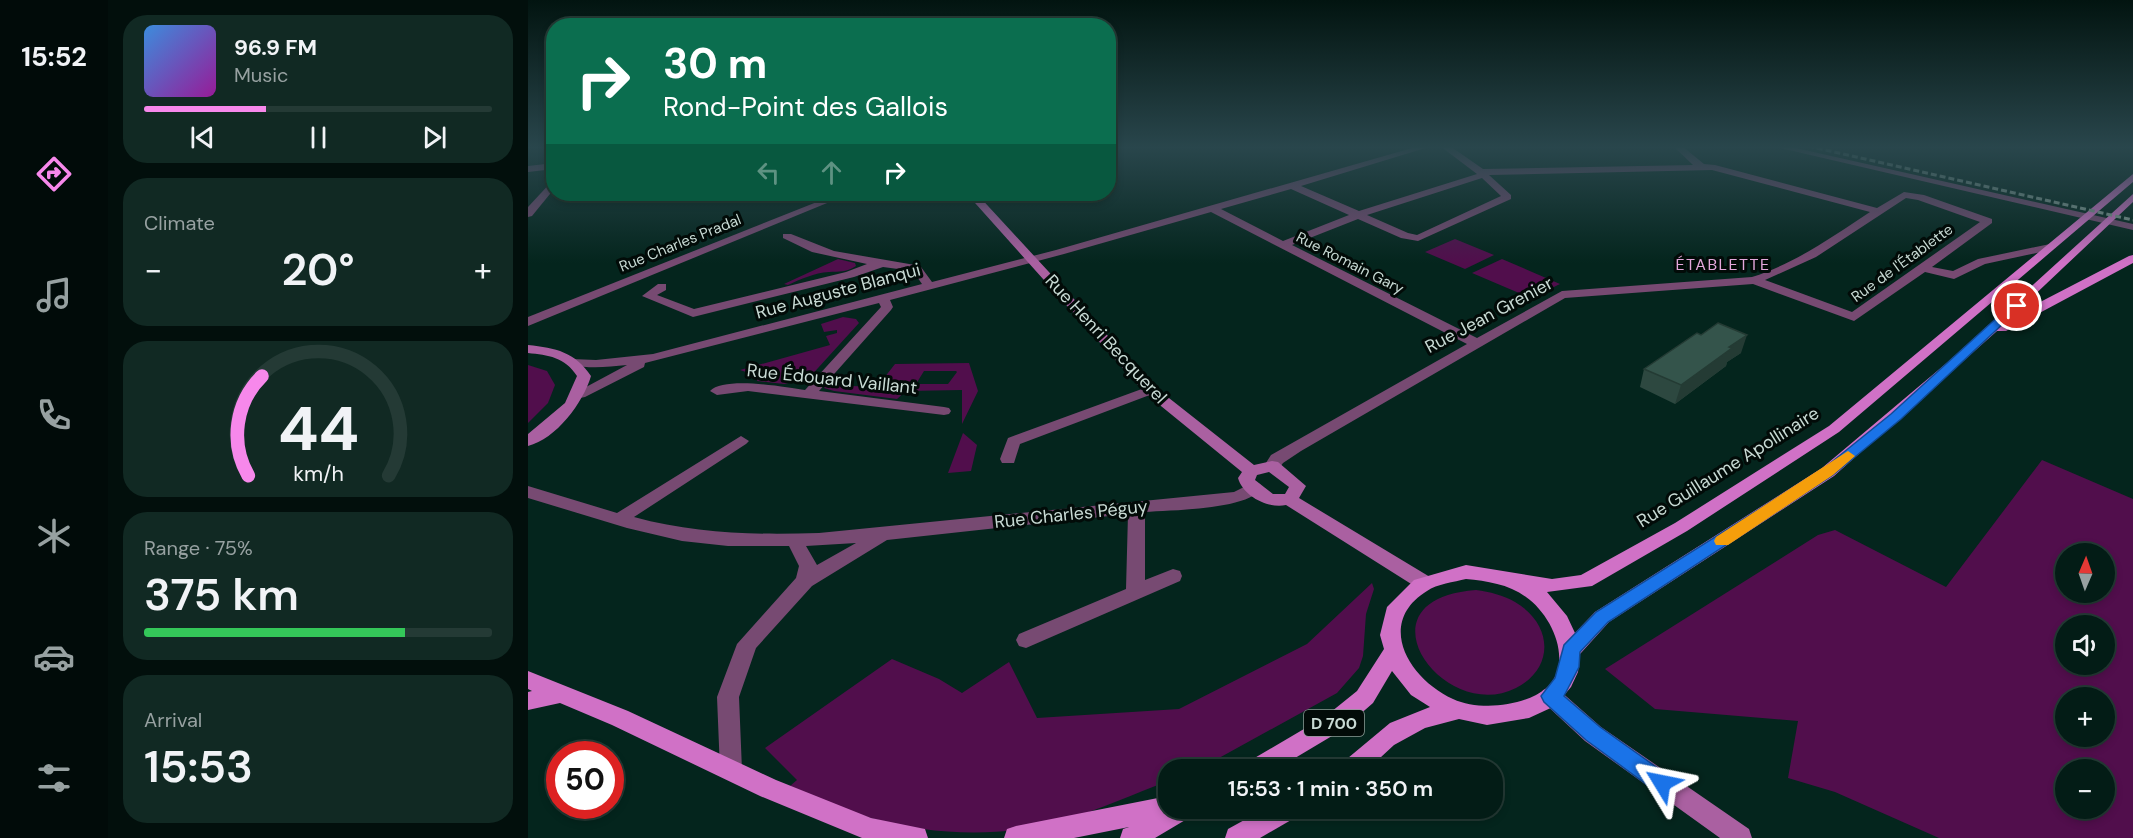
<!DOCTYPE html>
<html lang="en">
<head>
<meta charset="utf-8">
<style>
	:root { --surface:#031c16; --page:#112923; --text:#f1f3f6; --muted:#97a1a1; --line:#243a35; --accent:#f788eb }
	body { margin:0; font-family:"DM Sans",sans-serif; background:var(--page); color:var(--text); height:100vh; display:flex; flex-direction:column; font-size:22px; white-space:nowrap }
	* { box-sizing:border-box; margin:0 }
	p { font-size:20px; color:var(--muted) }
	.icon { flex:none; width:33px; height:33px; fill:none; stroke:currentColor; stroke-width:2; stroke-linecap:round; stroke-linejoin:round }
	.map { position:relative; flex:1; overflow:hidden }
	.details { display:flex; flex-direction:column; gap:15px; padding:15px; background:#020f0c; width:420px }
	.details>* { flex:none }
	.top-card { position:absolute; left:18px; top:18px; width:570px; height:183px; border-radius:24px; box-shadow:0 3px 9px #0003,0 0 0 2px var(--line); background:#0b6e4f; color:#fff; overflow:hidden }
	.needle { width:39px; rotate:2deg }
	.controls { position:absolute; left:1527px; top:543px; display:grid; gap:12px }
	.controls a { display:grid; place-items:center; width:60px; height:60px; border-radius:50%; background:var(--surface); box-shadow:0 3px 9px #0003,0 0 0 2px var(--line); font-size:30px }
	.speed { position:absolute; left:18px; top:741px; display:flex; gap:12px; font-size:30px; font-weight:700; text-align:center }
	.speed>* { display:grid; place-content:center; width:78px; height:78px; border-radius:50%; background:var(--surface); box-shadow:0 3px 9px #0003,0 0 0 2px var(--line); line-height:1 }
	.speed .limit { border:9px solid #d22; background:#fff; color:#111 }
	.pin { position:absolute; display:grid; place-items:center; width:51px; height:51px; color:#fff; margin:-26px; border:3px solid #fff; border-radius:50%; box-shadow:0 2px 6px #0007 }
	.me { position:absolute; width:66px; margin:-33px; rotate:305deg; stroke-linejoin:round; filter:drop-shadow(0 0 4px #0008) }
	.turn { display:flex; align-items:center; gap:21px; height:126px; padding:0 18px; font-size:27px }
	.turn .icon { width:78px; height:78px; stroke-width:2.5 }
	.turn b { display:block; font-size:42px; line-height:51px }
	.lanes { display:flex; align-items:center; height:57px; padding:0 18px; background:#0003; justify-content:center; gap:30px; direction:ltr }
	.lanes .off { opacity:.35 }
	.big { font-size:45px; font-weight:600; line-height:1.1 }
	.details .tile { flex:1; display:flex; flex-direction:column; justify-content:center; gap:9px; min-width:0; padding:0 21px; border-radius:24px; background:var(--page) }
	.details .dial { align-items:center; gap:0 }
	.dial svg { height:156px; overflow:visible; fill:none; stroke:var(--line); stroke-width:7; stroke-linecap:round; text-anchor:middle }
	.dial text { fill:var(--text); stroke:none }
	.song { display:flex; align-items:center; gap:18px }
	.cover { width:72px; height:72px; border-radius:9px; background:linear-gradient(135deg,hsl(210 70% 55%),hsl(300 70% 35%)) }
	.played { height:6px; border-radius:3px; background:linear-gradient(90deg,var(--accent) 35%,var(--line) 35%) }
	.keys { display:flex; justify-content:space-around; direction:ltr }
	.heat { display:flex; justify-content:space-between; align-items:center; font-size:33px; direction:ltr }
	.charge { height:9px; border-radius:4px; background:linear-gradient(90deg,#34c759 75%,var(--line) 0) }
	.trip { position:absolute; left:630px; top:759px; width:345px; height:60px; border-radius:24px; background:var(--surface); box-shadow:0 3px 9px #0003,0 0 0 2px var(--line); font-weight:600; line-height:60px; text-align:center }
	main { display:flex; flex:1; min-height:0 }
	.tabs { display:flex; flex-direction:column; width:108px; justify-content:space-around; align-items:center; background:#010b09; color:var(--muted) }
	.tabs .icon { width:42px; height:42px }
	.tabs .on { color:var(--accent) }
	.tabs b { font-size:27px; color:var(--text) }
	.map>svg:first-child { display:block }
	.green { fill:#510e4c; fill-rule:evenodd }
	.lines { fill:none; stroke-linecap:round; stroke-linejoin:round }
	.minor { fill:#774a72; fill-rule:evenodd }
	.secondary { fill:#aa60a1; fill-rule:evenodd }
	.primary { fill:#d071c6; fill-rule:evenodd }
	.rail { stroke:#819891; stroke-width:3; stroke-dasharray:6 3; stroke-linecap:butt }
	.wall { fill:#2d4840 }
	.shaded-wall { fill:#243b34 }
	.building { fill:#34544b; stroke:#243b34; stroke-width:1.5 }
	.route { fill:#1a73e8; stroke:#114b97; stroke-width:1.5 }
	.slow { fill:#f59e0b }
	.labels { text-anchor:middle; stroke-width:6; stroke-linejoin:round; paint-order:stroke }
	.far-street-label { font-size:15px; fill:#c8dad4; stroke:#020b08 }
	.far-neighbourhood-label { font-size:16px; letter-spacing:1.5px; fill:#e4a7dc; stroke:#020b08 }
	.shield { fill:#020b08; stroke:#8d9c97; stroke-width:1.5 }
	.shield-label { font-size:16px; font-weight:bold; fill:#c8dad4 }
	.street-label { font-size:18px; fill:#c8dad4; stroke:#020b08 }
</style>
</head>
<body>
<main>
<nav class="tabs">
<b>15:52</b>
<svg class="icon on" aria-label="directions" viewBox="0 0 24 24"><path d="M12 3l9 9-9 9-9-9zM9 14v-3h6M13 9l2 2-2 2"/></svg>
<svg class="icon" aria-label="music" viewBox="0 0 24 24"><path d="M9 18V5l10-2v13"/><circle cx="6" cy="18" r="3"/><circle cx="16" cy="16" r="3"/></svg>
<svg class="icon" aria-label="phone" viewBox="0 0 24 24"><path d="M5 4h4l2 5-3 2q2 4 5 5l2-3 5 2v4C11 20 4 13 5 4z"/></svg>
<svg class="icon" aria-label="climate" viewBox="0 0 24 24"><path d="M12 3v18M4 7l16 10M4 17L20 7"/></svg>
<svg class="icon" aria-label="car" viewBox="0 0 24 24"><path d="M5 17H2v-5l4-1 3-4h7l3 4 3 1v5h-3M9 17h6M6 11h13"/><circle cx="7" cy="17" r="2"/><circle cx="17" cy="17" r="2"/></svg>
<svg class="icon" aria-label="filters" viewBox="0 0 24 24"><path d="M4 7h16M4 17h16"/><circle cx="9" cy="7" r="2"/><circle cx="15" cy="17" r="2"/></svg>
</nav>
<section class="details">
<div class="tile">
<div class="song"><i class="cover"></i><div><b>96.9 FM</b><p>Music</p></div></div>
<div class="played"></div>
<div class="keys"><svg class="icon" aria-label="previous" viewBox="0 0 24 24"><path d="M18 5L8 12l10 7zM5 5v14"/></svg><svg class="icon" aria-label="pause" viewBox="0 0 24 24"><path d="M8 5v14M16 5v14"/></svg><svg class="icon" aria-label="next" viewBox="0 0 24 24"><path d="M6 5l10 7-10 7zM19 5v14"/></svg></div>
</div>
<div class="tile"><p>Climate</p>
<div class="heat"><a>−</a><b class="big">20°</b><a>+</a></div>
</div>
<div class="tile dial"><svg viewBox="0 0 100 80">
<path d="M14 69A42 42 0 1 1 86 69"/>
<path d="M14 69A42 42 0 0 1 21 18" stroke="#f788eb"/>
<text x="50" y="56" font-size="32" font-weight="700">44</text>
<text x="50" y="72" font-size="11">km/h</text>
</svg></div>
<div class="tile"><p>Range · 75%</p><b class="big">375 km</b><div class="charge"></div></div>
<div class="tile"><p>Arrival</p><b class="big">15:53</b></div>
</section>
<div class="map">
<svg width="1605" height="838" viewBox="0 0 1605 838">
	<rect width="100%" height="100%" fill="#04251d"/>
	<g class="green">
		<polygon points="927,239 966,255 937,269 897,252"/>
		<path d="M310,259L327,263L328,266C317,273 312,271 301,272C286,273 273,279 260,285L256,284Z"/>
		<polygon points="974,259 1032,284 1003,298 944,273"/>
		<polygon points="315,317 328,319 331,323 280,379 256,384 229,381 230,376 212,370 302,345 298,336 309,333 309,330 296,332 293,324"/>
		<path d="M441,363L450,391L434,424V390L378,391L369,399L306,391L296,388L298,385L349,387L367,364ZM396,371H428L429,372L420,384H388Z"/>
		<polygon points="0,365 19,371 27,385 20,403 0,423"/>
		<polygon points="435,433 449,445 443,471 420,473"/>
		<path d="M1514,460L1605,499V838H1411L1307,792L1260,778L1270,721L1127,709L1077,669L1290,535L1307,530L1418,587ZM1538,554H1576V592H1538ZM1538,626H1576V664H1538ZM1538,698H1576V736H1538ZM1538,770H1576V808H1538Z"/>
		<path d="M844,583L846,589L838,614L835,656L831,668L809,693L671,769L640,770V781C606,794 572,809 538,820C477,838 404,836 343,818C316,810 289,797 262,786L269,780L237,748L364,659L411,679L434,693L481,662L509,718L651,709L779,644Z"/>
		<path d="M948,590C962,592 975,595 987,602C1025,624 1027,668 988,688C915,725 825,599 948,590Z"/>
	</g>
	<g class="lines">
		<g class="minor">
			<polygon points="580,146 588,146 580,150"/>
			<path d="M891,146H904L773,186L831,211L949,174L912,146H922L955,169L1165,165L1145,146H1154L1176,164L1187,165L1349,208L1376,192L1396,195L1464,219V223L1404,267L1425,271L1450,259L1522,244L1528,247L1522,250L1457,264L1426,279L1397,272L1326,321L1225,284L1037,298L773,451L755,463L750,470L744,471L736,466L743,455L939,344L683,212L536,254L362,300L365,307L363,310L291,391L416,407L421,408L423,411L421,414L416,415L220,391L189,395L182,391C196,376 257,387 277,390L353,307L351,303L117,363L116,367L57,397L52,398L45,394L99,365C80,367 62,369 44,365L42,362L44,359L68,360L125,354L394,284L385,271L355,267L326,277L165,317L114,296L130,284H138V290L129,295L166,309L318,272L339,264L284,252L255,238V234H263L306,251L387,265L393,267L404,282L528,250ZM1184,170L1342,212C1304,237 1268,263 1224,277L1034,291L949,338L764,245L830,219L873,238L890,241L983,199V195L961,175ZM954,178L973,196L889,235L880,233L839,215ZM763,189L821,215L755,241L693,209ZM1378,198L1390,200L1452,222L1324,312L1237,280L1288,257Z"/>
			<polygon points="1244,146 1259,146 1605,224 1605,230"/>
			<polygon points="26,163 26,169 0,172 0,166"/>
			<polygon points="26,179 26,189 4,216 0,217 0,207"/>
			<polygon points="309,194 321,194 0,326 0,317"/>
			<polygon points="622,386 629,390 627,393 492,444 486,463 474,463 472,459 480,438"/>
			<path d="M213,436L221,441L218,444L106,517C168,534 228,535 291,533L706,492L726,482L732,484L734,488C720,510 643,510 617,512V580L645,569L652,571L654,576L652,581L498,648L491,646L488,640L491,634L598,589L600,514L359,540L284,586L228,648L211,697L214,770L211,777L203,781L195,777L192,770L189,697L209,644L268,578L271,566L261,546H200L154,541L99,528L0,498V486L89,513ZM328,543L289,565L278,546Z"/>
		</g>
		<g class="secondary">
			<path d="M439,194H449L627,387L726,465L744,461L750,462L778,486L771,498L902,577L904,582L902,587L895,589L888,587L758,505C740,509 715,496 710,478L714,472L617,393ZM741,472L761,487L757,494H745L727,480L729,475Z"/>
			<path d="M0,345C28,348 47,352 63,376C55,403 28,439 0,446V434L37,403L49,376C37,357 20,355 0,353Z"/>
			<polygon points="1023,687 1031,690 1073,727 1221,829 1224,838 1192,838 1057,741 1015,702 1012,696 1015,690"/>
		</g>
		<g class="primary">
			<path d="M1605,174V182L1311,432L1159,531L1064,586L1019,592L1039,616L1047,633L1067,612L1294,468L1421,361L1605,194V202L1483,317L1601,256L1605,255V263L1478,331H1469L1306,476L1081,622L1052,654L1050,672L1043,687L1027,706L1001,718L959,725L931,719L897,728L866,745L839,770H811L814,763L862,723L902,707L883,695L864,671L845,703L814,730L747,770H715L718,763L798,716L829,691L856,649L852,635L859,607L886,580L938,565L1024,579L1053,575L1147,523L1301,426ZM938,579C959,581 980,584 998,597C1028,618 1050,674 1008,695C985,707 949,710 925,699C881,679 847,623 899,591C909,584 926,582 938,579Z"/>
			<polygon points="0,671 100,711 248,780 343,818 397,829 400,838 334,838 232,796 84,725 32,703 0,710 0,692 4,691 0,689"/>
			<polygon points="640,796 640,808 668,808 664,816 627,838 592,838 595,829 601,827 546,838 476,838 479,829 488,826"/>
			<polygon points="738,808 774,808 770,816 732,838 697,838 700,829"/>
		</g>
		<polyline class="rail" points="1280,146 1605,220"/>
	</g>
	<polygon class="wall" points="1213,353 1199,362 1198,366 1147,404 1112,387 1116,369"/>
	<polygon class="shaded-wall" points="1219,335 1213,353 1199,362 1198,366 1147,404 1153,385 1201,347"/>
	<polygon class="building" points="1190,323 1219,335 1201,347 1204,348 1153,385 1116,369 1169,333 1173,335"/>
	<linearGradient id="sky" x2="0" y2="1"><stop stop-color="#021410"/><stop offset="0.56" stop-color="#29464c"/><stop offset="1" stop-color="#29464c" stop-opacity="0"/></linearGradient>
	<rect width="1605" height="263" fill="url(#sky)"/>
	<polygon class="route" points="1485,303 1494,306 1373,419 1305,475 1080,622 1052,652 1051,667 1036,696 1072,727 1141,776 1144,783 1141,790 1134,793 1126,790 1058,740 1016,702 1013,696 1027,678 1036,645 1068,612 1295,469 1363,414"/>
	<polygon class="slow" points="1320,451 1327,456 1305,475 1200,545 1188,545 1186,541 1188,537"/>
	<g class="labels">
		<g class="far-street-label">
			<text transform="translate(152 243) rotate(-22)" y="5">Rue Charles Pradal</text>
			<text transform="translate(822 263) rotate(27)" y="5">Rue Romain Gary</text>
			<text transform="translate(1374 263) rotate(-36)" y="5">Rue de l'Établette</text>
		</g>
		<g class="far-neighbourhood-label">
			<text x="1195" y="270">ÉTABLETTE</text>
		</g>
		<rect class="shield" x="776" y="710" width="60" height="26" rx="4.5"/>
		<g class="shield-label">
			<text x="806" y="729">D 700</text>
		</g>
		<g class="street-label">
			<text transform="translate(310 291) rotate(-15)" y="6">Rue Auguste Blanqui</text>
			<text transform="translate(961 315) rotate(-28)" y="6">Rue Jean Grenier</text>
			<text transform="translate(578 339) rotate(47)" y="6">Rue Henri Becquerel</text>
			<text transform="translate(304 379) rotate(6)" y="6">Rue Édouard Vaillant</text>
			<text transform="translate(1200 467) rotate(-32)" y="6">Rue Guillaume Apollinaire</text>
			<text transform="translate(543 514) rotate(-6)" y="6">Rue Charles Péguy</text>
		</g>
	</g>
</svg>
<div class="controls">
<a><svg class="needle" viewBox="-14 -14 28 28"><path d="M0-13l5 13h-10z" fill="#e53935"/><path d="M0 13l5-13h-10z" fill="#97a1a1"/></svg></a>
<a><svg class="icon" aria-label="sound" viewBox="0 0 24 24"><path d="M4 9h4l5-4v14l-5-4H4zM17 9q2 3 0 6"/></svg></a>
<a>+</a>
<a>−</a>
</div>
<div class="speed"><div class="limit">50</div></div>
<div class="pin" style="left:1489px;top:306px;background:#d93025"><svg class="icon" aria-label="arrive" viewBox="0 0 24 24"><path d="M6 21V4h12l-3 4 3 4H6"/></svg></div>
<svg class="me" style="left:1134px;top:783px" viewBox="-20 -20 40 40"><path d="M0-17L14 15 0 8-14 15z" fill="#1a73e8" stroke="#fff" stroke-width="4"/></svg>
<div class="trip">15:53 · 1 min · 350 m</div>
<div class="top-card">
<div class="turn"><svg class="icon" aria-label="right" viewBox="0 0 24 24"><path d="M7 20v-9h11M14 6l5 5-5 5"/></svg><div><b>30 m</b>Rond-Point des Gallois</div></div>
<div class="lanes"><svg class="icon off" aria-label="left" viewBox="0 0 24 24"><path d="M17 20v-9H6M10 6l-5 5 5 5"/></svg><svg class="icon off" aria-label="ahead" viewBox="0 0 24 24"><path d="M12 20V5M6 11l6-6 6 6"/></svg><svg class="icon" aria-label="right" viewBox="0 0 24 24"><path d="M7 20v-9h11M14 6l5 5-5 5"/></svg></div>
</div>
</div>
</main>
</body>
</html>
